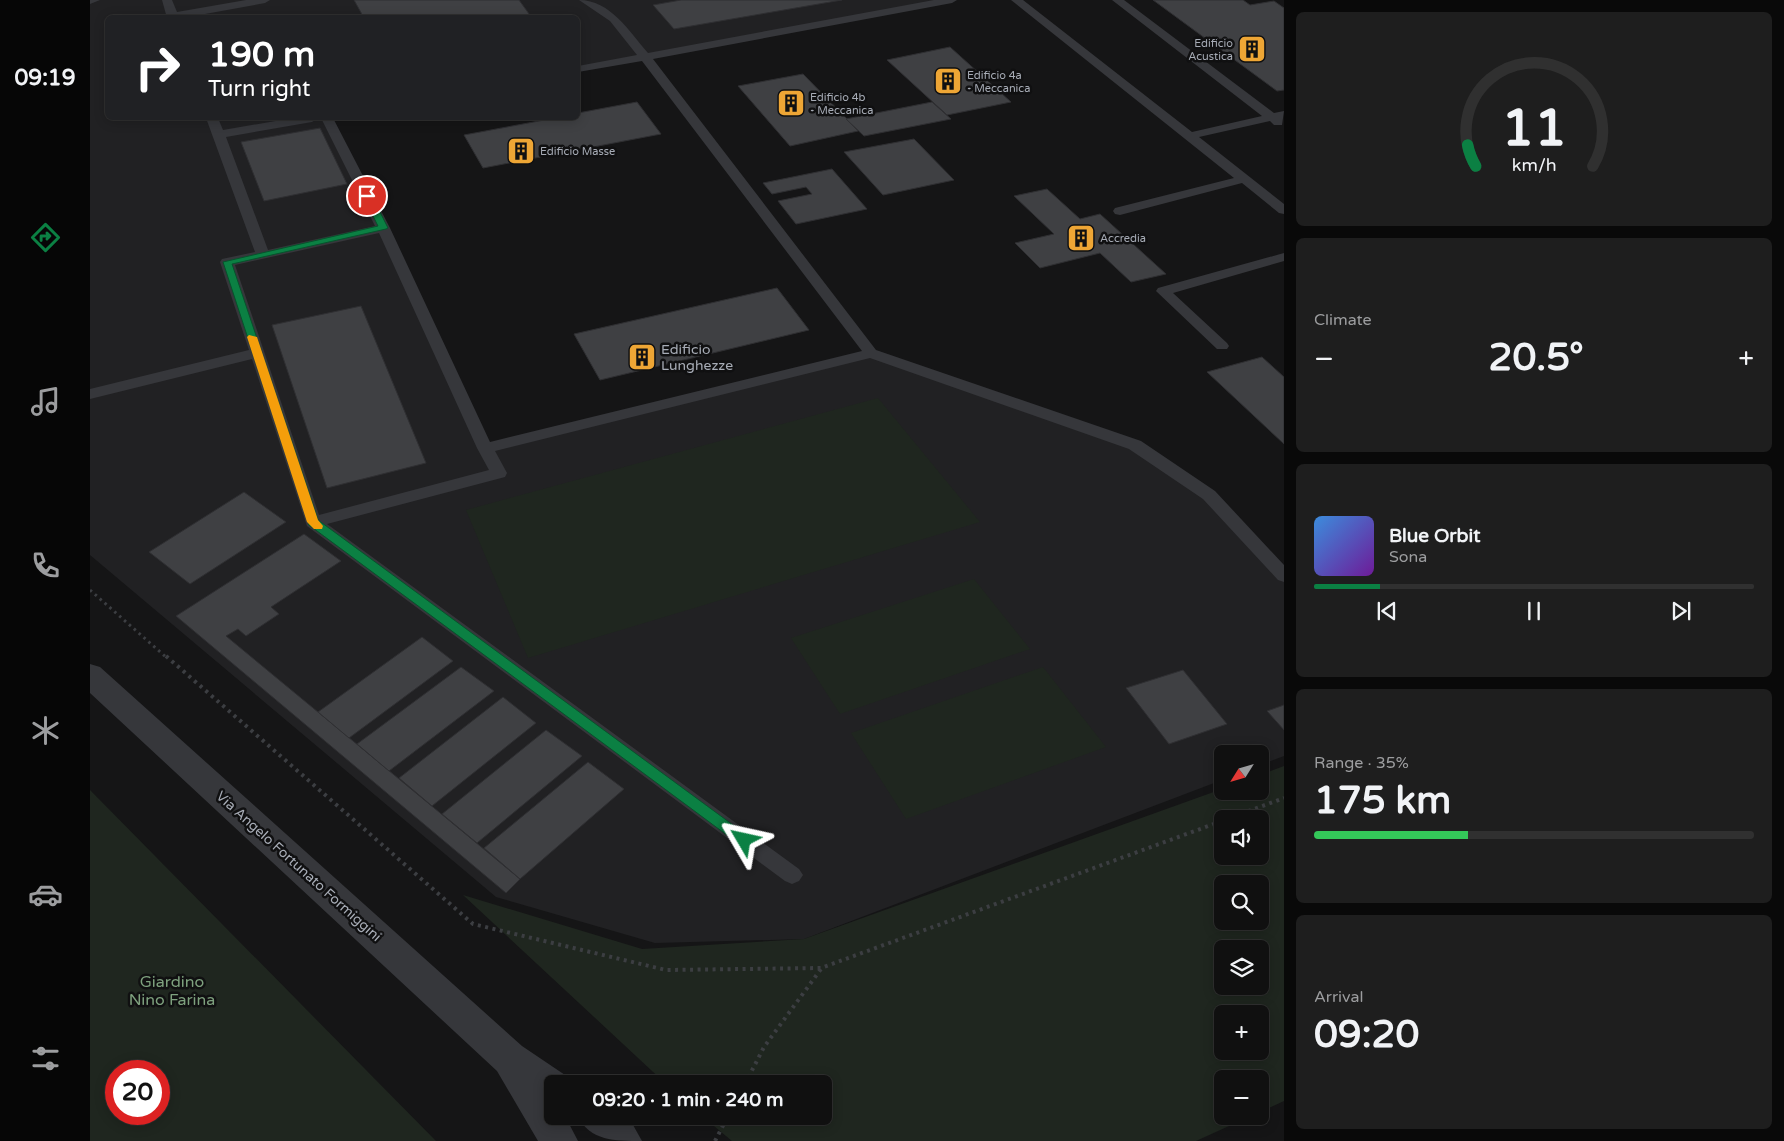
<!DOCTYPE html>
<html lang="en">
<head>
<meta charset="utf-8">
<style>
	:root { --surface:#101010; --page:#1e1e1e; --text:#f1f3f6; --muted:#9c9d9f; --line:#303030; --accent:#0b8043 }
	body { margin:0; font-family:"Varela Round",sans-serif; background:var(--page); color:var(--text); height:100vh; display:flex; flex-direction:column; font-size:19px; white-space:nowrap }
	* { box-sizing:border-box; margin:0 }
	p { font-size:16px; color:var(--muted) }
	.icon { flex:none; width:28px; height:28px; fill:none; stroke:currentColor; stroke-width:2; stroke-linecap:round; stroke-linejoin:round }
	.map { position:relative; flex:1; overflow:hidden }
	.drawer { display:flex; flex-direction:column; gap:12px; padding:12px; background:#090909; width:500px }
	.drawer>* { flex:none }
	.guide { position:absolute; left:15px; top:15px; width:475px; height:105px; border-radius:8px; box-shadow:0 2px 12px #0003,0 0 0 1px var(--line); background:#202124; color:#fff; overflow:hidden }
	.needle { width:32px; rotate:233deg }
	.tools { position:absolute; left:1124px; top:745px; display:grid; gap:10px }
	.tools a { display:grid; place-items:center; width:55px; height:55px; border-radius:8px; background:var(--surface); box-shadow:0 2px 12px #0003,0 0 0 1px var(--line); font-size:25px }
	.speed { position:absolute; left:15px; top:1060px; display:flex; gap:10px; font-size:25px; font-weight:700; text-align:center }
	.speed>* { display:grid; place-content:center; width:65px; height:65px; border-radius:50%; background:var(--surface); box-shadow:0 2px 12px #0003,0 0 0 1px var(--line); line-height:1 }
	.speed .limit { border:8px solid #d22; background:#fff; color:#111 }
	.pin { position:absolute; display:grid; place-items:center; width:42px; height:42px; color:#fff; margin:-21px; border:2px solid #fff; border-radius:50%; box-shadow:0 1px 5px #0007 }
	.me { position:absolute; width:55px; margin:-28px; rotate:306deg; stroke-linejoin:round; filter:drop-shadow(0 0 4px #0008) }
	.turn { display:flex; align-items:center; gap:18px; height:105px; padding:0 20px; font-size:22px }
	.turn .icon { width:65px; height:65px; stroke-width:2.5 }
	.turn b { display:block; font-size:35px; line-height:42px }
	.big { font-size:38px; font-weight:700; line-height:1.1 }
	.drawer .tile { flex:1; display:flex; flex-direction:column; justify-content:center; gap:8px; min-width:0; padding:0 18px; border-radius:8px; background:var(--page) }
	.drawer .dial { align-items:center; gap:0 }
	.dial svg { height:130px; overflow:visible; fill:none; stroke:var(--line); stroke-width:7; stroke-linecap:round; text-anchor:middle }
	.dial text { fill:var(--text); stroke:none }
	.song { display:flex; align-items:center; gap:15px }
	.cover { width:60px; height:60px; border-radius:8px; background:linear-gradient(135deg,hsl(210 70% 55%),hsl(280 70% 35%)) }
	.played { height:5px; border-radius:2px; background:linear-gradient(90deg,var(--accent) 15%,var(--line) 15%) }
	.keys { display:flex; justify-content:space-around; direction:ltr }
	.heat { display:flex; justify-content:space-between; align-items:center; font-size:28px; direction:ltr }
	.charge { height:8px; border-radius:4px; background:linear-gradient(90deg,#34c759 35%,var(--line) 0) }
	.trip { position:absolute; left:454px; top:1075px; width:288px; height:50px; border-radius:8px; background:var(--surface); box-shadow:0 2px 12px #0003,0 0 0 1px var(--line); font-weight:700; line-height:50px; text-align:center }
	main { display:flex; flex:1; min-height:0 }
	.menu { display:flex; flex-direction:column; width:90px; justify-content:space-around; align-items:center; background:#060606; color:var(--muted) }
	.menu .icon { width:35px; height:35px }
	.menu .current { color:var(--accent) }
	.menu b { font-size:22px; color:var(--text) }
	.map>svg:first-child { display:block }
	.built { fill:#212123 }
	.green { fill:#1f261f; fill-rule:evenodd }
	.building { fill:#3f4043; stroke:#2f2f32 }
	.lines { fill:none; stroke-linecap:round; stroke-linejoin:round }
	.path-far1 { stroke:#3c3e42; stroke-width:3; stroke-dasharray:2.5 4; stroke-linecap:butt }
	.path { stroke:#3c3e42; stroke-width:4; stroke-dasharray:3 4.5; stroke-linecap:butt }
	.lane { fill:#36373b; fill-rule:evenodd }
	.street { fill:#36373b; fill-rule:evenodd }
	.route { fill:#0b8043; stroke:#07532c }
	.slow { fill:#f59e0b }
	.labels { text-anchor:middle; stroke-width:5; stroke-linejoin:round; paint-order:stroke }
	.far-poi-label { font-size:11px; fill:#a7acb6; stroke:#101011; text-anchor:start }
	.poi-label { font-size:14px; fill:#a7acb6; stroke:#101011; text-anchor:start }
	.street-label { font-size:14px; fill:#a7acb6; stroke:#101011 }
	.near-park-label { font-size:16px; fill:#7ea17e; stroke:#101011 }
</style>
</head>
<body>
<main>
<nav class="menu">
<b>09:19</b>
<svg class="icon current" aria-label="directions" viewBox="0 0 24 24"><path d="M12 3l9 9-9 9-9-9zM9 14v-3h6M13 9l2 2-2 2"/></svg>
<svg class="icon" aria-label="music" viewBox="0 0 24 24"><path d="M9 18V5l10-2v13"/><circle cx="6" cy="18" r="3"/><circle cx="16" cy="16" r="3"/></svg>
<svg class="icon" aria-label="phone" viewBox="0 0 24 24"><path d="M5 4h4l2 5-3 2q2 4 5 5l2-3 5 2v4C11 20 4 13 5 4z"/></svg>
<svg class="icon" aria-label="climate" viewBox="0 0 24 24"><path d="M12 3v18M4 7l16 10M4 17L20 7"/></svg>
<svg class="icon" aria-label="car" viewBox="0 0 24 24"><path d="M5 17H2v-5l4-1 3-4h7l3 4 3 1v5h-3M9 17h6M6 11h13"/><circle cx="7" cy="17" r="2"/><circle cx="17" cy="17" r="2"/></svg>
<svg class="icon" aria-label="filters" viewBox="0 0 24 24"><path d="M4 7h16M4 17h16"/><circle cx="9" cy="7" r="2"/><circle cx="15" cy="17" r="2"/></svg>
</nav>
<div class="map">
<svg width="1194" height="1141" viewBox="0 0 1194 1141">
	<rect width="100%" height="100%" fill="#151516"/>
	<polygon class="built" points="0,0 862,0 488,69 488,18 18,18 18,118 237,118 395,448 781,353 1045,445 1119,495 1194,576 1194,756 1170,765 1170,754 1132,754 1132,780 714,939 565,943 406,897 0,555"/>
	<g class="green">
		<polygon points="788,398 890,522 438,658 376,510"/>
		<polygon points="884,579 940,649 750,714 701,638"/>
		<polygon points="953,667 1016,747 816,819 761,733"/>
		<path d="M1194,766V1101L1170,1112V1079H1132V1116H1161L1106,1141H642L612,1116H732V1084H576L373,895L552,949L714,939L1132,789V791H1170V775ZM1132,819H1170V856H1132ZM1132,884H1170V921H1132ZM1132,949H1170V986H1132ZM1132,1014H1170V1051H1132Z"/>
		<path d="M0,790L346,1141H0ZM69,1071V1114H26V1071Z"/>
	</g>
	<g class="building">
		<polygon points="264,0 429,0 442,18 274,18"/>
		<polygon points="591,0 752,0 584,29 563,5"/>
		<polygon points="1063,0 1153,0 1160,5 1184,1 1194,8 1194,90 1187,91"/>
		<polygon points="860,47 921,102 857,115 797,60"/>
		<polygon points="713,74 758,120 768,131 700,146 648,86"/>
		<polygon points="547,102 571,134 393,168 374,135 465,118 488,118 488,113"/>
		<polygon points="842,102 861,119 774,136 756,119"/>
		<polygon points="230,128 257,184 174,201 151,142"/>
		<polygon points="824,139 864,180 793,195 754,152"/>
		<polygon points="742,169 777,209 706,224 688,201 722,194 716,187 682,194 673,183"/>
		<polygon points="957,189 990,219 1010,214 1076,274 1041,282 1010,253 950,268 925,243 964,234 924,196"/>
		<polygon points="687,288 719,330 510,380 484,334"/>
		<polygon points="271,306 336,463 237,488 182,325"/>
		<polygon points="1172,357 1194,377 1194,444 1117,372"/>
		<polygon points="154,492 196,522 100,584 59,552"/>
		<polygon points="214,534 251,561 181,607 189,614 156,636 148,629 136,636 430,879 416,893 86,616"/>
		<polygon points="332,637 363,661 259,738 228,712"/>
		<polygon points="371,667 404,691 299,771 267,744"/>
		<polygon points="1093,670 1137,724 1079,744 1036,688"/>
		<polygon points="413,697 446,723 342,806 309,778"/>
		<polygon points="1194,705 1194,730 1177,711"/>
		<polygon points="456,730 492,756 387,843 352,814"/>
		<polygon points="498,762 534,789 430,879 394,848"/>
	</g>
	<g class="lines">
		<polyline class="path-far1" points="0,590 77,658"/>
		<g class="path">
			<polyline points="76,656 383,924 576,970 731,968 1132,821"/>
			<polyline points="1137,819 1194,798"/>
			<polyline points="655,1084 674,1047 731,969"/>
			<polyline points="625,1141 638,1116"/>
		</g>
		<g class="lane">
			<polygon points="0,0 10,0 0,4"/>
			<polygon points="72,0 82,0 87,12 156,0 180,0 175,3 93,18 77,18"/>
			<path d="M489,0C520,0 539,31 558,53L844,0H867L862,3L563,59L786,350L1051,441L1125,491L1194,565V582L1188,580L1113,499L1039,449L780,358L405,451L417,473L415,477L237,524L709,869L713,875L709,881L702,884L695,881L217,526L162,359L0,399V389L159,350L130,262L132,259L165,252L116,118H128L133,130L203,118H228L222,122L136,137L178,250L285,226L231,118H243L300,228L400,442L772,351L552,61L488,72V66L547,55L520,21ZM289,233L387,448L399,470L229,515L145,265Z"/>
			<polygon points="921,0 933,0 1102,132 1172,116 1022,0 1034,0 1184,113 1194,111 1192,125 1184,125 1180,121 1109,137 1194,204 1194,214 1189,213 1152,183 1030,215 1025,214 1023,211 1025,208 1144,178"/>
			<polygon points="1194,253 1194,261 1083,293 1137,343 1139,346 1137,349 1127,349 1066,291 1068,288"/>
		</g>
		<g class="street">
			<polygon points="0,664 10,667 432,1046 475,1075 479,1084 462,1084 462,1116 475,1116 488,1141 448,1141 407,1071 0,693"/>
			<path d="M487,1116H538L552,1141C524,1141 501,1141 487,1116Z"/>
		</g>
	</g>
	<polygon class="route" points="274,194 282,196 298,228 296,229 142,264 228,520 658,836 660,840 658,844 649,844 219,525 133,262 288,226 273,196"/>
	<polygon class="slow" points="159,335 167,337 228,520 233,526 232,529 224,529 217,522 157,337"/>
	<defs>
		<g id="building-square" transform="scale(1.4375)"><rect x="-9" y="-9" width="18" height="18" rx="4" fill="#eea635" stroke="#101011"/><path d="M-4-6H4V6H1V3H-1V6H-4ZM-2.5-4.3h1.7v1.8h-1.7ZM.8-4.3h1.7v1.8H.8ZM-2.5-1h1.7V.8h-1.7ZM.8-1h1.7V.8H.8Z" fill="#111"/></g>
	</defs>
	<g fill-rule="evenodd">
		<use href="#building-square" x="1162" y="49"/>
		<use href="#building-square" x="858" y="81"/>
		<use href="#building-square" x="701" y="103"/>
		<use href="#building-square" x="431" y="151"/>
		<use href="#building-square" x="991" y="238"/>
		<use href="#building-square" x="552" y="357"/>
	</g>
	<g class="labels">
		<g class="far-poi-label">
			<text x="1143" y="47" text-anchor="end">Edificio<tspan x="1143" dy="13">Acustica</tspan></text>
			<text x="877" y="79">Edificio 4a<tspan x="877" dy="13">- Meccanica</tspan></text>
			<text x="720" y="101">Edificio 4b<tspan x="720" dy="13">- Meccanica</tspan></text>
			<text x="450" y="155">Edificio Masse</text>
			<text x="1010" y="242">Accredia</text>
		</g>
		<g class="poi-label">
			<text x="571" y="354">Edificio<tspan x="571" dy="16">Lunghezze</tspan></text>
		</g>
		<g class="street-label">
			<text transform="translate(209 866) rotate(42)" y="5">Via Angelo Fortunato Formiggini</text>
		</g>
		<g class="near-park-label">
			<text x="82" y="987">Giardino<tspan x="82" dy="18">Nino Farina</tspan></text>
		</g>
	</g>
</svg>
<div class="tools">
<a><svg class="needle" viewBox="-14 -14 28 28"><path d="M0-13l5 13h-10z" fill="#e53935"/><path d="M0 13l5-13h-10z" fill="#9c9d9f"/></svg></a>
<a><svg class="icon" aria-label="sound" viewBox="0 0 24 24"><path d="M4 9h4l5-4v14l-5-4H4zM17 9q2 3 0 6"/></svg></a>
<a><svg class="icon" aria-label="search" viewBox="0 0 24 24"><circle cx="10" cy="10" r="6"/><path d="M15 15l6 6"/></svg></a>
<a><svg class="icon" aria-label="layers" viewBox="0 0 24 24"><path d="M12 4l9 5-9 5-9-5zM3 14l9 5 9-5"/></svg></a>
<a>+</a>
<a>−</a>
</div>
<div class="speed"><div class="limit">20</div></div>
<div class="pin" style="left:277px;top:196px;background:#d93025"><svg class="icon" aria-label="arrive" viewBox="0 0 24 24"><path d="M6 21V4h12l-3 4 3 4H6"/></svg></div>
<svg class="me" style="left:654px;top:840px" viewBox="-20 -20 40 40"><path d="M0-17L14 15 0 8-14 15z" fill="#0b8043" stroke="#fff" stroke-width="4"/></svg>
<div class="trip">09:20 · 1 min · 240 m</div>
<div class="guide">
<div class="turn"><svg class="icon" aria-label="right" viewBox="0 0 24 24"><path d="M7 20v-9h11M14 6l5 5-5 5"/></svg><div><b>190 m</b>Turn right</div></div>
</div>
</div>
<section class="drawer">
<div class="tile dial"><svg viewBox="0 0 100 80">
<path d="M14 69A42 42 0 1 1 86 69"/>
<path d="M14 69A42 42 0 0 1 9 56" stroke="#0b8043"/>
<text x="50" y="56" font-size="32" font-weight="700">11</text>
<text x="50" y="72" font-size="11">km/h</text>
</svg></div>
<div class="tile"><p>Climate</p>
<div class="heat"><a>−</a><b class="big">20.5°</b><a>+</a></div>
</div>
<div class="tile">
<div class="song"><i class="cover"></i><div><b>Blue Orbit</b><p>Sona</p></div></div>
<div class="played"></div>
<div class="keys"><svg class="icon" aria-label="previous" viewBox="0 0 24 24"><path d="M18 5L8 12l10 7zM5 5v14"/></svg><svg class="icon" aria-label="pause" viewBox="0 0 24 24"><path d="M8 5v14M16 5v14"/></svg><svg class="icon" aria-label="next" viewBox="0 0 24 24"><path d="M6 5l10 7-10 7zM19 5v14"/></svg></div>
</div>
<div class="tile"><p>Range · 35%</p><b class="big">175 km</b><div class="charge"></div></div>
<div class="tile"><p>Arrival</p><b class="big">09:20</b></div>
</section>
</main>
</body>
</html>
